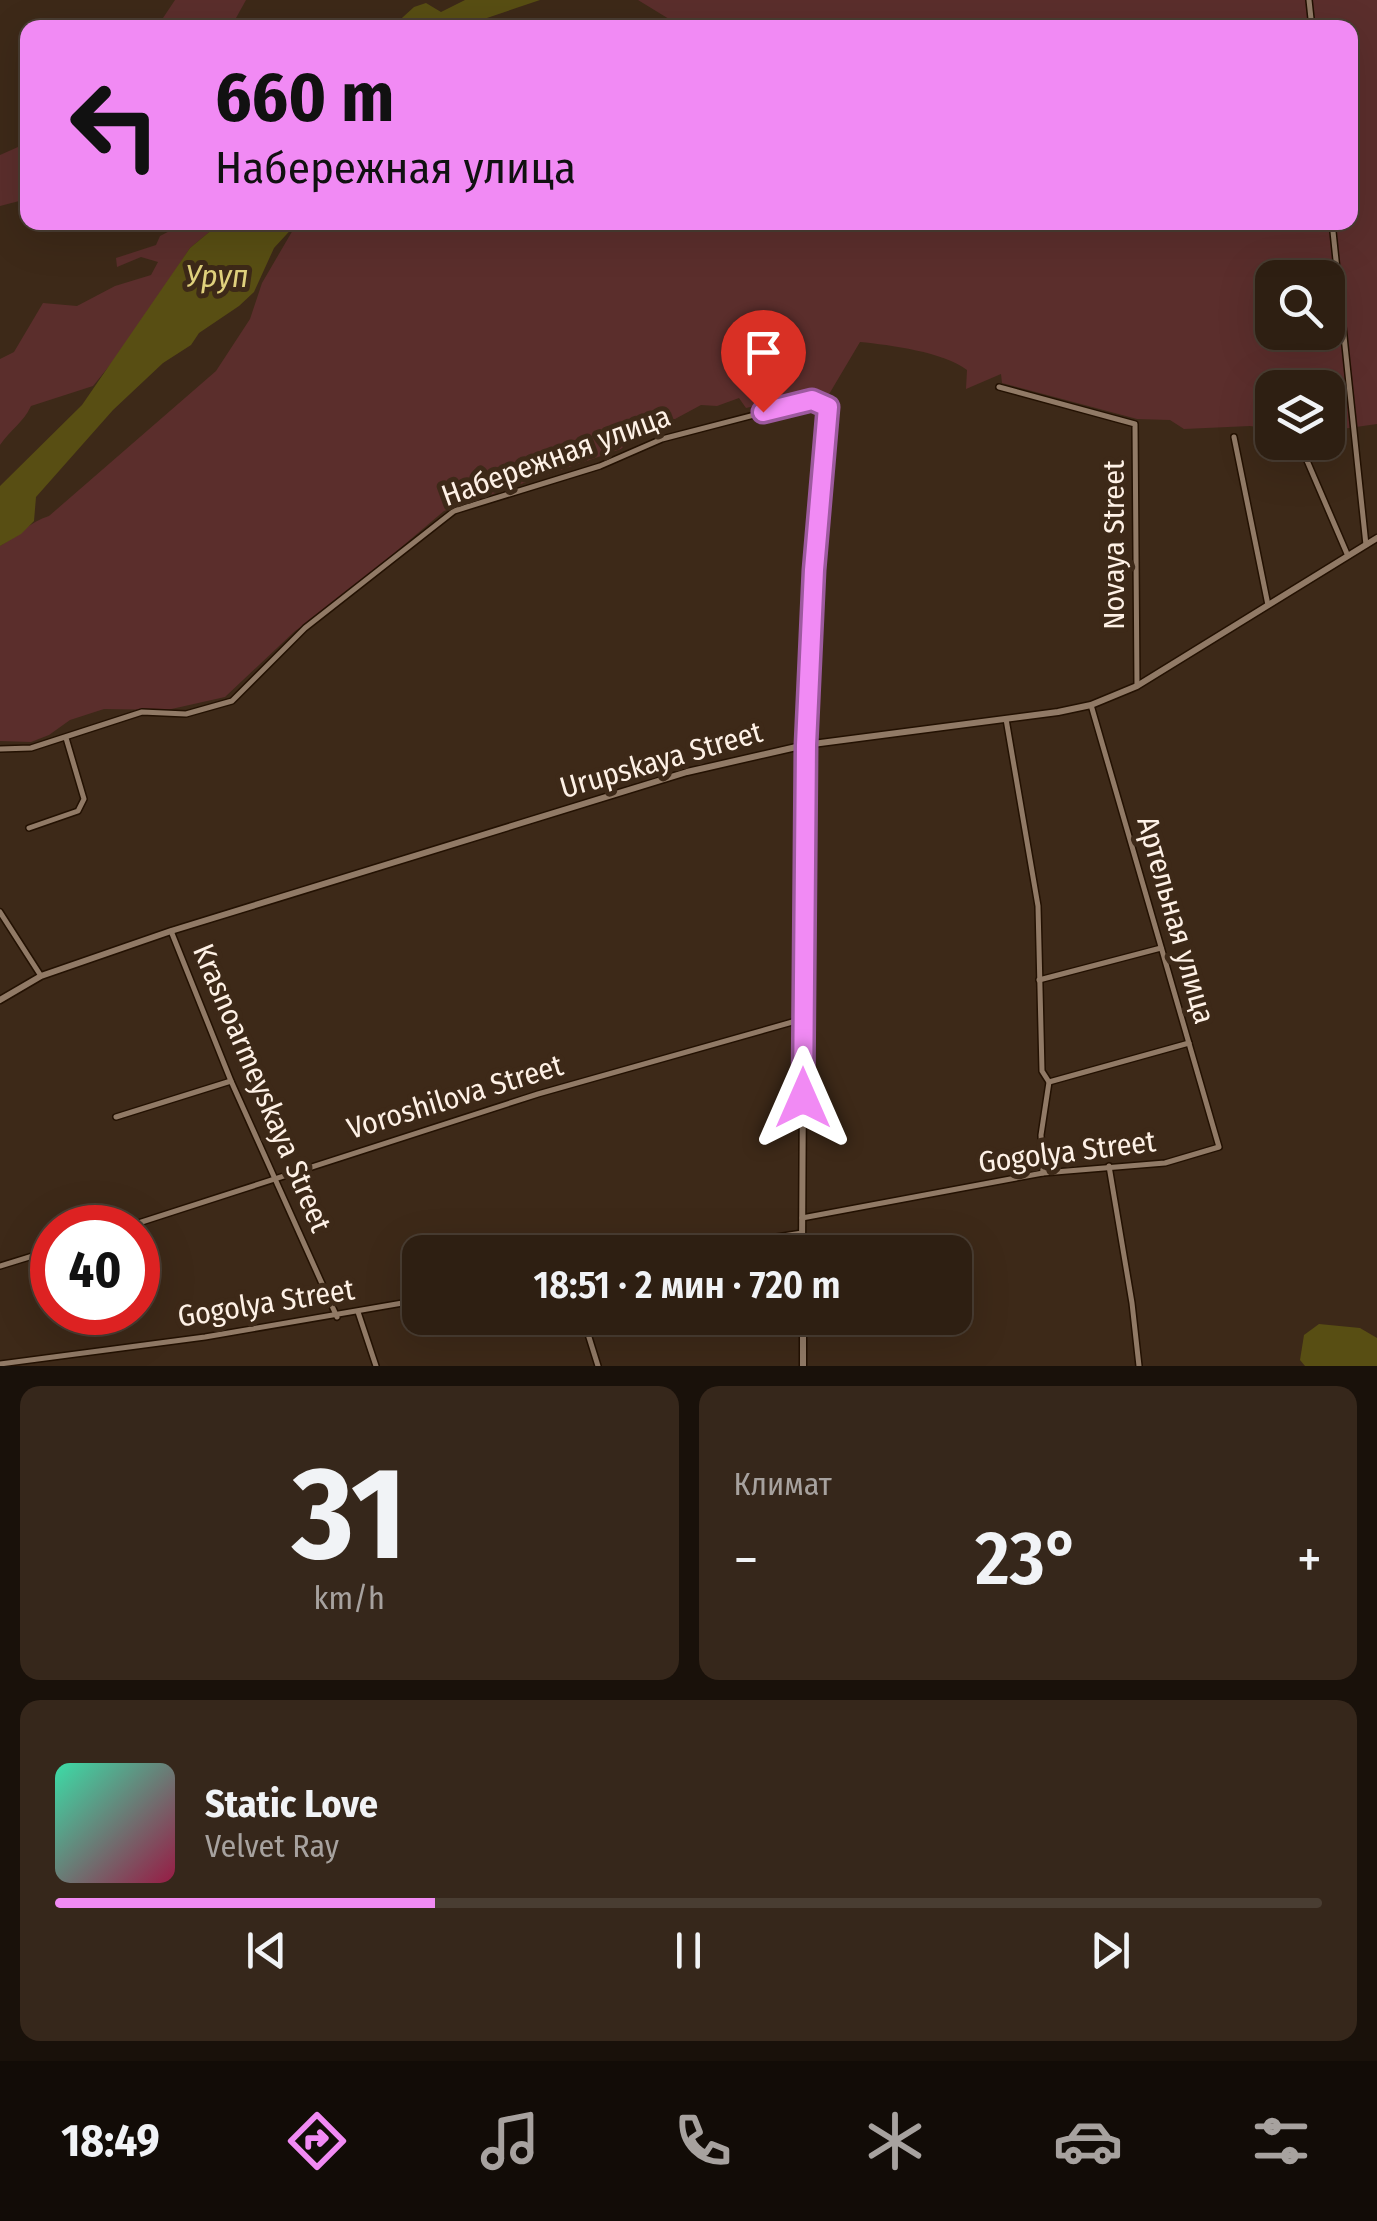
<!DOCTYPE html>
<html lang="ru">
<head>
<meta charset="utf-8">
<style>
	:root { --surface:#2e1f12; --page:#36271b; --text:#f1f3f6; --muted:#a7a29f; --line:#493d32; --accent:#f18af4 }
	body { margin:0; font-family:"Fira Sans Condensed",sans-serif; background:var(--page); color:var(--text); height:100vh; display:flex; flex-direction:column; font-size:38px; white-space:nowrap }
	* { box-sizing:border-box; margin:0 }
	p { font-size:32px; color:var(--muted) }
	.icon { flex:none; width:55px; height:55px; fill:none; stroke:currentColor; stroke-width:2; stroke-linecap:round; stroke-linejoin:round }
	.map { position:relative; height:1366px; overflow:hidden }
	.details { display:flex; flex-direction:column; gap:20px; padding:20px; background:#19110a; flex:1 }
	.details>* { flex:none }
	.guide { position:absolute; left:20px; top:20px; width:1338px; height:210px; border-radius:20px; box-shadow:0 10px 40px #0002,0 0 0 2px var(--line); background:#f18af4; color:#111; overflow:hidden }
	.buttons { position:absolute; left:1255px; top:260px; display:grid; gap:20px }
	.buttons a { display:grid; place-items:center; width:90px; height:90px; border-radius:20px; background:var(--surface); box-shadow:0 10px 40px #0002,0 0 0 2px var(--line); font-size:50px }
	.speed { position:absolute; left:30px; top:1205px; display:flex; gap:20px; font-size:50px; font-weight:700; text-align:center }
	.speed>* { display:grid; place-content:center; width:130px; height:130px; border-radius:50%; background:var(--surface); box-shadow:0 10px 40px #0002,0 0 0 2px var(--line); line-height:1 }
	.speed .limit { border:15px solid #d22; background:#fff; color:#111 }
	.pin { position:absolute; display:grid; place-items:center; width:85px; height:85px; color:#fff; margin:-102px -42px; border-radius:50% 50% 50% 0; rotate:-45deg; box-shadow:0 0 10px #0007 }
	.pin .icon { rotate:45deg }
	.me { position:absolute; width:110px; margin:-55px; rotate:0deg; stroke-linejoin:round; filter:drop-shadow(0 0 8px #0008) }
	.turn { display:flex; align-items:center; gap:35px; height:210px; padding:0 30px; font-size:45px }
	.turn .icon { width:130px; height:130px; stroke-width:2.5 }
	.turn b { display:block; font-size:70px; line-height:85px }
	.big { font-size:75px; font-weight:600; line-height:1.1 }
	.details .card { flex:1; display:flex; flex-direction:column; justify-content:center; gap:15px; min-width:0; padding:0 35px; border-radius:20px; background:var(--page) }
	.details .dial { align-items:center; gap:0 }
	.dial b { font-size:130px; line-height:1 }
	.song { display:flex; align-items:center; gap:30px }
	.cover { width:120px; height:120px; border-radius:15px; background:linear-gradient(135deg,hsl(160 70% 55%),hsl(340 70% 35%)) }
	.played { height:10px; border-radius:5px; background:linear-gradient(90deg,var(--accent) 30%,var(--line) 30%) }
	.keys { display:flex; justify-content:space-around; direction:ltr }
	.heat { display:flex; justify-content:space-between; align-items:center; font-size:55px; direction:ltr }
	.details .tiles { flex:1; display:grid; gap:20px; grid-template-columns:1fr 1fr }
	.card:last-child { grid-column:span 2 }
	.trip { position:absolute; left:402px; top:1235px; width:570px; height:100px; border-radius:20px; background:var(--surface); box-shadow:0 10px 40px #0002,0 0 0 2px var(--line); font-weight:600; line-height:100px; text-align:center }
	.dock { display:flex; height:160px; justify-content:space-around; align-items:center; background:#120c07; color:var(--muted) }
	.dock .icon { width:70px; height:70px }
	.dock .selected { color:var(--accent) }
	.dock b { font-size:45px; color:var(--text) }
	.map>svg:first-child { display:block }
	.green { fill:#5b2e2c; fill-rule:evenodd }
	.water { fill:#584e13 }
	.lines { fill:none; stroke-linecap:round; stroke-linejoin:round }
	.minor-casing { stroke:#231102; stroke-width:8 }
	.tertiary-casing { stroke:#231102; stroke-width:9 }
	.minor { stroke:#917a66; stroke-width:5 }
	.tertiary { stroke:#917a66; stroke-width:6 }
	.route-casing { stroke:#9d5a9f; stroke-width:25 }
	.route { stroke:#f18af4; stroke-width:18 }
	.labels { text-anchor:middle; stroke-width:10; stroke-linejoin:round; paint-order:stroke }
	.street-label { font-size:30px; fill:#fef1e6; stroke:#3d2918 }
	.water-label { font-size:32px; font-style:italic; fill:#e0d17d; stroke:#3d2918 }
</style>
</head>
<body>
<div class="map">
<svg width="1377" height="1366" viewBox="0 0 1377 1366">
	<rect width="100%" height="100%" fill="#3d2918"/>
	<g class="green">
		<polygon points="175,0 246,0 231,27 157,27"/>
		<path d="M638,0H1377V424L1328,431V388H1272V429L1250,426L1184,429L1170,420L1137,419L1002,383L1001,374L966,389L967,370C944,352 890,345 860,342L825,401L809,394L746,408L739,398L717,406L701,405L675,419L656,420L649,414L641,429L621,449L444,511L327,610L295,631L225,697L167,710L104,709L70,720L49,735L31,742L0,741V546C17,536 30,522 49,516L216,371L250,319L262,283L297,223L1350,222V28H666L669,19ZM1272,278H1328V332H1272Z"/>
		<polygon points="27,143 27,199 0,206 0,155"/>
		<path d="M185,223H220L190,248L127,344L93,386L31,406C23,423 10,430 0,445V359L14,352L43,303L77,306L115,286L151,275L158,262L141,257L117,267L116,258L156,245L160,236Z"/>
	</g>
	<g class="water">
		<polygon points="465,0 540,0 481,20 469,27 392,27 414,7 426,3 441,12"/>
		<polygon points="220,223 297,223 274,248 254,292 239,306 199,333 191,345 163,363 113,410 36,497 34,521 21,534 0,546 0,486 82,405 190,248"/>
		<polygon points="1319,1324 1360,1328 1377,1338 1377,1366 1305,1366 1300,1360 1304,1335"/>
	</g>
	<g class="lines">
		<g class="minor-casing">
			<g id="minor">
				<polyline points="1309,0 1312,28"/>
				<polyline points="1332,222 1366,545"/>
				<polyline points="999,387 1135,424 1137,686"/>
				<polyline points="1234,437 1268,605"/>
				<polyline points="1299,442 1348,556"/>
				<polyline points="1006,719 1038,906 1042,1071 1049,1082 1041,1135 1043,1173"/>
				<polyline points="0,749 31,748 142,712 186,714 232,701 305,628 454,511 600,466 662,439 812,400 828,407 814,570 805,745"/>
				<polyline points="29,828 78,811 84,799 66,738"/>
				<polyline points="0,912 41,976"/>
				<polyline points="171,931 231,1081 337,1317"/>
				<polyline points="1039,980 1161,948"/>
				<polyline points="1049,1082 1189,1043"/>
				<polyline points="116,1117 231,1081"/>
				<polyline points="1109,1166 1132,1303 1139,1366"/>
				<polyline points="802,1218 1043,1173 1165,1163 1219,1147 1091,705"/>
				<polyline points="123,1228 538,1094 803,1019"/>
				<polyline points="683,1252 802,1233"/>
				<polyline points="0,1266 52,1250"/>
				<polyline points="358,1312 376,1366"/>
				<polyline points="583,1318 598,1366"/>
				<polyline points="0,1364 205,1337 420,1300"/>
			</g>
		</g>
		<g class="tertiary-casing">
			<g id="tertiary">
				<polyline points="0,1000 41,976 171,931 687,772 805,745 1058,712 1091,705 1137,686 1377,538"/>
				<polyline points="802,1252 805,745"/>
				<polyline points="803,1318 803,1366"/>
			</g>
		</g>
		<use href="#minor" class="minor"/>
		<use href="#tertiary" class="tertiary"/>
	</g>
	<g class="lines">
		<g class="route-casing">
			<polyline id="route" points="763,412 812,400 828,407 814,570 806,745 803,1098"/>
		</g>
		<use href="#route" class="route"/>
	</g>
	<g class="labels">
		<g class="street-label">
			<text transform="translate(556 456) rotate(-20)" y="10">Набережная улица</text>
			<text transform="translate(1114 545) rotate(-90)" y="10">Novaya Street</text>
			<text transform="translate(661 760) rotate(-16)" y="10">Urupskaya Street</text>
			<text transform="translate(1176 920) rotate(74)" y="10">Артельная улица</text>
			<text transform="translate(262 1088) rotate(67)" y="10">Krasnoarmeyskaya Street</text>
			<text transform="translate(455 1097) rotate(-17)" y="10">Voroshilova Street</text>
			<text transform="translate(1067 1152) rotate(-7)" y="10">Gogolya Street</text>
			<text transform="translate(266 1303) rotate(-9)" y="10">Gogolya Street</text>
		</g>
		<g class="water-label">
			<text x="217" y="287">Уруп</text>
		</g>
	</g>
</svg>
<div class="buttons">
<a><svg class="icon" aria-label="search" viewBox="0 0 24 24"><circle cx="10" cy="10" r="6"/><path d="M15 15l6 6"/></svg></a>
<a><svg class="icon" aria-label="layers" viewBox="0 0 24 24"><path d="M12 4l9 5-9 5-9-5zM3 14l9 5 9-5"/></svg></a>
</div>
<div class="speed"><div class="limit">40</div></div>
<div class="pin" style="left:763px;top:412px;background:#d93025"><svg class="icon" aria-label="arrive" viewBox="0 0 24 24"><path d="M6 21V4h12l-3 4 3 4H6"/></svg></div>
<svg class="me" style="left:803px;top:1098px" viewBox="-20 -20 40 40"><path d="M0-17L14 15 0 8-14 15z" fill="#f18af4" stroke="#fff" stroke-width="4"/></svg>
<div class="trip">18:51 · 2 мин · 720 m</div>
<div class="guide">
<div class="turn"><svg class="icon" aria-label="left" viewBox="0 0 24 24"><path d="M17 20v-9H6M10 6l-5 5 5 5"/></svg><div><b>660 m</b>Набережная улица</div></div>
</div>
</div>
<section class="details">
<div class="tiles">
<div class="card dial"><b>31</b><p>km/h</p></div>
<div class="card"><p>Климат</p>
<div class="heat"><a>−</a><b class="big">23°</b><a>+</a></div>
</div>
<div class="card">
<div class="song"><i class="cover"></i><div><b>Static Love</b><p>Velvet Ray</p></div></div>
<div class="played"></div>
<div class="keys"><svg class="icon" aria-label="previous" viewBox="0 0 24 24"><path d="M18 5L8 12l10 7zM5 5v14"/></svg><svg class="icon" aria-label="pause" viewBox="0 0 24 24"><path d="M8 5v14M16 5v14"/></svg><svg class="icon" aria-label="next" viewBox="0 0 24 24"><path d="M6 5l10 7-10 7zM19 5v14"/></svg></div>
</div>
</div>
</section>
<nav class="dock">
<b>18:49</b>
<svg class="icon selected" aria-label="directions" viewBox="0 0 24 24"><path d="M12 3l9 9-9 9-9-9zM9 14v-3h6M13 9l2 2-2 2"/></svg>
<svg class="icon" aria-label="music" viewBox="0 0 24 24"><path d="M9 18V5l10-2v13"/><circle cx="6" cy="18" r="3"/><circle cx="16" cy="16" r="3"/></svg>
<svg class="icon" aria-label="phone" viewBox="0 0 24 24"><path d="M5 4h4l2 5-3 2q2 4 5 5l2-3 5 2v4C11 20 4 13 5 4z"/></svg>
<svg class="icon" aria-label="climate" viewBox="0 0 24 24"><path d="M12 3v18M4 7l16 10M4 17L20 7"/></svg>
<svg class="icon" aria-label="car" viewBox="0 0 24 24"><path d="M5 17H2v-5l4-1 3-4h7l3 4 3 1v5h-3M9 17h6M6 11h13"/><circle cx="7" cy="17" r="2"/><circle cx="17" cy="17" r="2"/></svg>
<svg class="icon" aria-label="filters" viewBox="0 0 24 24"><path d="M4 7h16M4 17h16"/><circle cx="9" cy="7" r="2"/><circle cx="15" cy="17" r="2"/></svg>
</nav>
</body>
</html>
